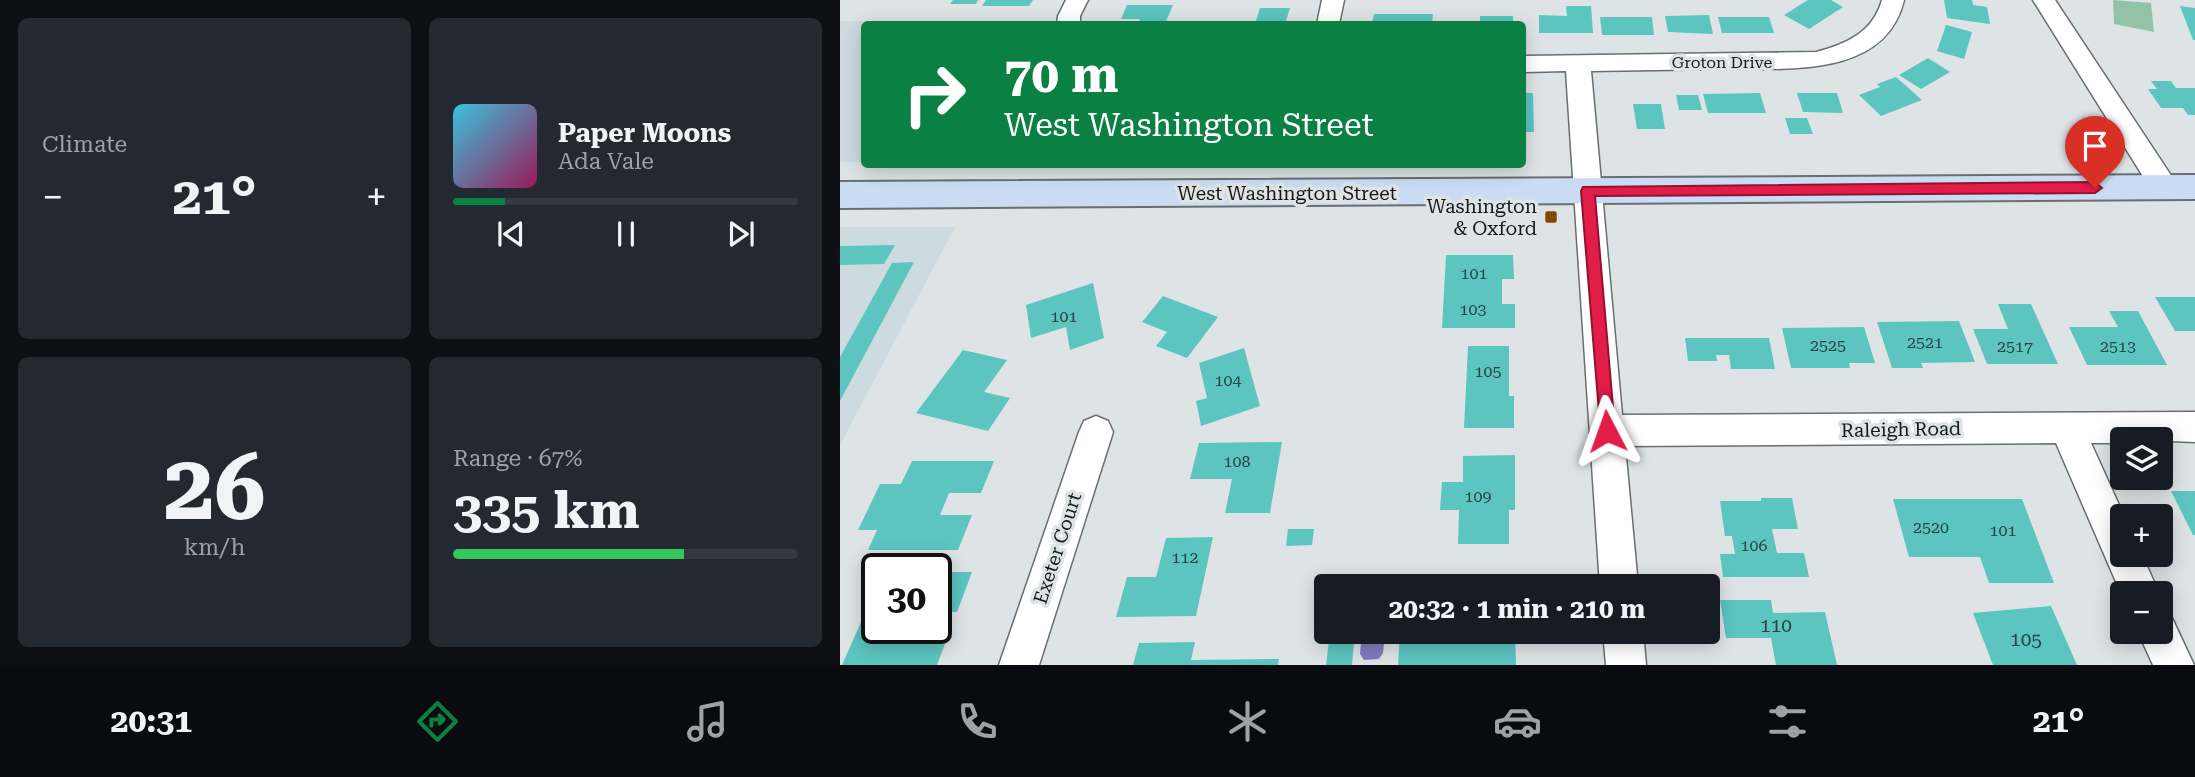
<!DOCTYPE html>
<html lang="en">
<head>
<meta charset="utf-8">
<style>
	:root { --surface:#171b24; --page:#242831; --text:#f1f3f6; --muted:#9ea1a6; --line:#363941; --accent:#0b8043 }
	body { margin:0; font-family:"Roboto Serif",serif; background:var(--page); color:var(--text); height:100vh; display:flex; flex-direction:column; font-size:26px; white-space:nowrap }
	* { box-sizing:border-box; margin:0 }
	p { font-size:23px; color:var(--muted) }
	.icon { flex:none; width:38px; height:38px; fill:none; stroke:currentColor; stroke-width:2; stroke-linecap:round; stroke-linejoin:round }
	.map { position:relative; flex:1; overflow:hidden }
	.details { display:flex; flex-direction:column; gap:18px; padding:18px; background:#0d0f14; width:840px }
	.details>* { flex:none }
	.hud { position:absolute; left:21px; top:21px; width:665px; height:147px; border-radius:7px; box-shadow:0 4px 18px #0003; background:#0b8043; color:#fff; overflow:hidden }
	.buttons { position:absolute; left:1270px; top:427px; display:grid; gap:14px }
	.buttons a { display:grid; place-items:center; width:63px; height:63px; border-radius:7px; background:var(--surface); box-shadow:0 4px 18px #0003; font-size:35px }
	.speed { position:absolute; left:21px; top:553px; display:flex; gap:14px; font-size:35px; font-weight:700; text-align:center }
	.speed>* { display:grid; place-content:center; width:91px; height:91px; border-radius:50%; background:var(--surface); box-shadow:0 4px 18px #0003; line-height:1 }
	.speed .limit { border:4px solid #111; border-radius:10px; background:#fff; color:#111 }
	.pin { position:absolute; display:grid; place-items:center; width:60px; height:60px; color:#fff; margin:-72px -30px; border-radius:50% 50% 50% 0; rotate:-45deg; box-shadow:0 0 7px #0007 }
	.pin .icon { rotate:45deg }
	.me { position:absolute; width:77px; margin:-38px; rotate:356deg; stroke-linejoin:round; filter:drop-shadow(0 0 5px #0008) }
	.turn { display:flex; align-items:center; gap:24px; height:147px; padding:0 28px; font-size:32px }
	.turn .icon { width:91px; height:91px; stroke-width:2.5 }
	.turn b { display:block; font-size:49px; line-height:60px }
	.big { font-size:52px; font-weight:700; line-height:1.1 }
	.details .tile { flex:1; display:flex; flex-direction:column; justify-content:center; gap:10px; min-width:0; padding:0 24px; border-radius:10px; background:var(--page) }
	.details .dial { align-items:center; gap:0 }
	.dial b { font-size:91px; line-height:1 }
	.song { display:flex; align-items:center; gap:21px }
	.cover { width:84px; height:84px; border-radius:10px; background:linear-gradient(135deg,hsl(190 70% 55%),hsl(330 70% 35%)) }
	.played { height:7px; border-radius:4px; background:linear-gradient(90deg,var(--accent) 15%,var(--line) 15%) }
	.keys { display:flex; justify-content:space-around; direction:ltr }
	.heat { display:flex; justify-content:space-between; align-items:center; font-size:38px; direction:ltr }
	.charge { height:10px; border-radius:5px; background:linear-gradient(90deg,#34c759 67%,var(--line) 0) }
	.details .tiles { flex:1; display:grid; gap:18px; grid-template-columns:repeat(2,1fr) }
	.trip { position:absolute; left:474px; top:574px; width:406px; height:70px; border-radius:7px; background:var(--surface); box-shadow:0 4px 18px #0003; font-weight:700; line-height:70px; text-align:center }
	.menu { display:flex; height:112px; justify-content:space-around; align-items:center; background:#090b0e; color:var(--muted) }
	.menu .icon { width:49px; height:49px }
	.menu .current { color:var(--accent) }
	.menu b { font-size:32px; color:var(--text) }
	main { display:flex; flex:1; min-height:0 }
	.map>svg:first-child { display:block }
	.built { fill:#cddbe1 }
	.green { fill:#94c2a7 }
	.water { fill:#827bbc }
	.building { fill:#5cc5c0 }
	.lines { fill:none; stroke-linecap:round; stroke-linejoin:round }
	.street-casing { stroke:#696e70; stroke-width:3 }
	.secondary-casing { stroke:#696e70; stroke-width:4 }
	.street { fill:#fff; fill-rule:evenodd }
	.secondary { fill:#cadcf3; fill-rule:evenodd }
	.route { fill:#e11d48; stroke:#92132f; stroke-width:2 }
	.poi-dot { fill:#834900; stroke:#dee4e6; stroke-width:2.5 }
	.labels { text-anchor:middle; stroke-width:7; stroke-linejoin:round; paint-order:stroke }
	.far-street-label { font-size:16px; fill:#161819; stroke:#dee4e6 }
	.number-label { font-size:16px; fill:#284343 }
	.street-label { font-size:19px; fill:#161819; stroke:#dee4e6 }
	.poi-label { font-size:19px; fill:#161819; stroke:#dee4e6; text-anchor:end }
	.near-number-label { font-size:19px; fill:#284343 }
</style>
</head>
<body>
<main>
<section class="details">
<div class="tiles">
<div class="tile"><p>Climate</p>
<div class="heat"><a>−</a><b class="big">21°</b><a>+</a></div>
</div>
<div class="tile">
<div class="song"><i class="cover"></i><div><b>Paper Moons</b><p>Ada Vale</p></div></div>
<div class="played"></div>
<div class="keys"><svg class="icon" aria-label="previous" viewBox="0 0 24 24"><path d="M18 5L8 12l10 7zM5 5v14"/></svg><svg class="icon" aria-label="pause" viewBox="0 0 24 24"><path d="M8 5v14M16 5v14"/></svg><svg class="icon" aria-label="next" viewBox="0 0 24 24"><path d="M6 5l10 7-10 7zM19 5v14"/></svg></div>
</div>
<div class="tile dial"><b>26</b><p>km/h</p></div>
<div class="tile"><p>Range · 67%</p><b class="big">335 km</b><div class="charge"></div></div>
</div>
</section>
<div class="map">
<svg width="1355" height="665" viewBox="0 0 1355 665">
	<rect width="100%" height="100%" fill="#dee4e6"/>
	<g class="built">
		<polygon points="0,21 159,21 157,24 24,24 24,162 0,162"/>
		<polygon points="0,227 115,227 0,445"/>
	</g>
	<polygon class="green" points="1273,0 1311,3 1314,32 1274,24"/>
	<polygon class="water" points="522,632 545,632 543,653 539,659 524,660 520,654"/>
	<g class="building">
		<polygon points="113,0 138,0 136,4 110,4"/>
		<polygon points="146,0 193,0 189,6 142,6"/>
		<polygon points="968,0 991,0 1003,7 969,29 944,15"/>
		<polygon points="1104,0 1132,0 1133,5 1147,7 1150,24 1107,18"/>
		<polygon points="287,5 333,5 325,24 298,24 300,19 281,19"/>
		<polygon points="726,6 751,6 753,33 699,33 699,15 727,16"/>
		<polygon points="1340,6 1355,8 1355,40 1353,40"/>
		<polygon points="420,8 450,8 445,24 415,24"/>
		<polygon points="534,14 593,14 592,24 532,24"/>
		<polygon points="869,15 873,34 828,32 825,16"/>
		<rect x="640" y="16" width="33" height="8"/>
		<polygon points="760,17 812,17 814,35 762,35"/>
		<polygon points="878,17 929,17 934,33 882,33"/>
		<polygon points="1106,25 1132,32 1124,59 1097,51"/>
		<polygon points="1088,58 1110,72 1081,89 1059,75"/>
		<polygon points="1056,77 1082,100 1041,116 1019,95 1040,87 1037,84"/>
		<polygon points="1311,81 1331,81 1336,88 1355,88 1355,115 1348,115 1343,108 1321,108 1308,89 1317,89"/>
		<polygon points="682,93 693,93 694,132 682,132"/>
		<polygon points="920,93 926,113 868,113 863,94"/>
		<polygon points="957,93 997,93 1003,113 963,112"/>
		<polygon points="836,95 858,95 862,110 839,110"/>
		<polygon points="793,104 821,104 825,129 797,129"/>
		<polygon points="945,118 967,118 973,134 950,134"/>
		<polygon points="55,245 44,264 0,265 0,246"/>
		<polygon points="606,255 673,255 674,279 662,279 662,304 675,304 675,328 602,328"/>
		<polygon points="74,262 0,401 0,357 52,263"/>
		<polygon points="253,283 264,338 230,350 226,327 191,338 186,305"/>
		<polygon points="323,296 378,317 347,358 316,346 327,332 302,322"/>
		<polygon points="1315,297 1355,297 1355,331 1335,331"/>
		<polygon points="1158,304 1191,304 1218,364 1147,364 1133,329 1168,329"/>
		<polygon points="1269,311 1298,311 1327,365 1247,365 1229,327 1278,327"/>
		<polygon points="1119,321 1135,362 1081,363 1083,368 1052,368 1037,322"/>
		<polygon points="1024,327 1035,363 1009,363 1010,368 951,368 942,328"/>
		<polygon points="845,338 929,338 935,369 891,369 889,355 876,355 877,361 848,361"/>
		<polygon points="628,346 669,346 669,396 674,396 674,428 624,428"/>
		<polygon points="404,348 420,406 361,426 356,401 367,398 359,363"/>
		<polygon points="123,350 167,360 144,392 170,398 148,431 76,413"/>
		<polygon points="442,442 430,513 385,513 392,479 350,479 359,443"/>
		<polygon points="675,455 675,510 669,510 669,544 618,544 619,510 600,510 602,482 623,482 623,456"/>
		<polygon points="72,461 154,461 141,493 109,493 100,515 132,515 118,550 28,550 37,530 18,530 40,484 61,484"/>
		<polygon points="1331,491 1355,491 1355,535 1353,535"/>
		<polygon points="921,498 952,498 958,529 932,529 937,553 964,553 969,577 883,577 880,554 895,554 892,536 885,536 880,501 921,501"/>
		<polygon points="1053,499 1182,499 1214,583 1149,583 1140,557 1069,557"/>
		<polygon points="448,529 474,529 472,545 446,546"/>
		<polygon points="373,537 356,616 276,617 287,577 316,577 326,538"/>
		<polygon points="96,572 132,572 117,612 96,612"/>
		<polygon points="37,586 37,628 77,628 73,636 108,636 97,665 2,665"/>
		<polygon points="880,600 931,600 933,613 985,612 997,665 936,665 931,638 886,638"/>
		<polygon points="1211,606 1237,665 1153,665 1133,613"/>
		<polygon points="490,632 515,632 512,665 486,665"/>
		<polygon points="560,632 675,632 676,665 558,665"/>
		<polygon points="355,642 351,660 439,659 438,665 293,665 299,643"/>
	</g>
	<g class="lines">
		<g class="street-casing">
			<g id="street">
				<polygon points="226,0 248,0 240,16 240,24 217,24 218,16"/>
				<polygon points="482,0 504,0 499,24 477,24"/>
				<path d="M1042,0H1064C1045,80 943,68 880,69C837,70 794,70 751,71L782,415L1355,412V442L1283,439V443H1251L1284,516L1283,555H1302L1319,593H1283V598L1216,443L785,446L798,586H760L726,71L682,72V56L976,52C1007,44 1033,32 1042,0Z"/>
				<polygon points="1193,0 1215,0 1334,180 1338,187 1334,194 1324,197 1314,194"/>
				<polygon points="256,416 268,421 273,432 199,665 159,665 239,432 244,421"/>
				<polygon points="1321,614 1332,618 1354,665 1313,665 1298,632 1321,632"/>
				<polygon points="763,632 803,632 806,665 766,665"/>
			</g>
		</g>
		<g class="secondary-casing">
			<polygon id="secondary" points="1355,175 1355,199 0,208 0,182"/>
		</g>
		<use href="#street" class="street"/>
		<use href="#secondary" class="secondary"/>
	</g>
	<polygon class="route" points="1255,182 1262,188 1255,193 755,196 775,431 773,437 767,439 761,437 741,191 743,187"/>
	<rect class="poi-dot" x="704" y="210" width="14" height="14" rx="3.5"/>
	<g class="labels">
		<g class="far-street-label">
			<text x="882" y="68">Groton Drive</text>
		</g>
		<g class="number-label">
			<text x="634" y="279">101</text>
			<text x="633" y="315">103</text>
			<text x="224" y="322">101</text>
			<text x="1085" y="348">2521</text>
			<text x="988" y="351">2525</text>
			<text x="1175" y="352">2517</text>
			<text x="1278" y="352">2513</text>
			<text x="648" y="377">105</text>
			<text x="388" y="386">104</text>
			<text x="397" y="467">108</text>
			<text x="638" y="502">109</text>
			<text x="1091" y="533">2520</text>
			<text x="1163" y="536">101</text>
			<text x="914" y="551">106</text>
			<text x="345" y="563">112</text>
		</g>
		<g class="street-label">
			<text x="447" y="200">West Washington Street</text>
			<text transform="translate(1061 429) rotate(-1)" y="7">Raleigh Road</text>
			<text transform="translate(217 548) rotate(-72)" y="7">Exeter Court</text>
		</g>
		<g class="poi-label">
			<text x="697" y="213">Washington<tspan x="697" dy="22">&amp; Oxford</tspan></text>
		</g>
		<g class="near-number-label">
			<text x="936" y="632">110</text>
			<text x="1186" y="646">105</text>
		</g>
	</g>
</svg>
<div class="buttons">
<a><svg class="icon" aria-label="layers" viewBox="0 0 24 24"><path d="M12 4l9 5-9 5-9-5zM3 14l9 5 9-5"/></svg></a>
<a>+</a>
<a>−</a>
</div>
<div class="speed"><div class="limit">30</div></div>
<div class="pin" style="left:1255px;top:188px;background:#d93025"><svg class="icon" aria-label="arrive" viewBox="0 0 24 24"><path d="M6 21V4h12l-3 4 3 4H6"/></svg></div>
<svg class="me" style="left:767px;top:431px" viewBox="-20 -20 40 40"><path d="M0-17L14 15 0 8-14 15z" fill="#e11d48" stroke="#fff" stroke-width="4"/></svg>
<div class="trip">20:32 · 1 min · 210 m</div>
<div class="hud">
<div class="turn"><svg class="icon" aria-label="right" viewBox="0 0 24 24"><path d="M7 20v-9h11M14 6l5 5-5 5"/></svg><div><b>70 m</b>West Washington Street</div></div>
</div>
</div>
</main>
<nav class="menu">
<b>20:31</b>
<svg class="icon current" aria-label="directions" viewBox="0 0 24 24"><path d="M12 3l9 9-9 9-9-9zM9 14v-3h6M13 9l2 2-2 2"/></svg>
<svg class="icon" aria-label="music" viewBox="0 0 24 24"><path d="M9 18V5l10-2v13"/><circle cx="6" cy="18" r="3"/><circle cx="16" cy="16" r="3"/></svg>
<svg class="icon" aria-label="phone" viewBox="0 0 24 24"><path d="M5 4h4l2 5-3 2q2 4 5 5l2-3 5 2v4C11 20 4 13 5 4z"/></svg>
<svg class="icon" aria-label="climate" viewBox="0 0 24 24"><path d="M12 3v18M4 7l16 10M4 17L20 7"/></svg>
<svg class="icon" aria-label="car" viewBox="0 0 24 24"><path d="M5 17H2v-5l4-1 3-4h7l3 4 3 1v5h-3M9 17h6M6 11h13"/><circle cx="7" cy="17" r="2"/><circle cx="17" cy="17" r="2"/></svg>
<svg class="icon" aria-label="filters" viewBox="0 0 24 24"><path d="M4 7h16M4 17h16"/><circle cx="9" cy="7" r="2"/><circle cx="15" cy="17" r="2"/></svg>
<b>21°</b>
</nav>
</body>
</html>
